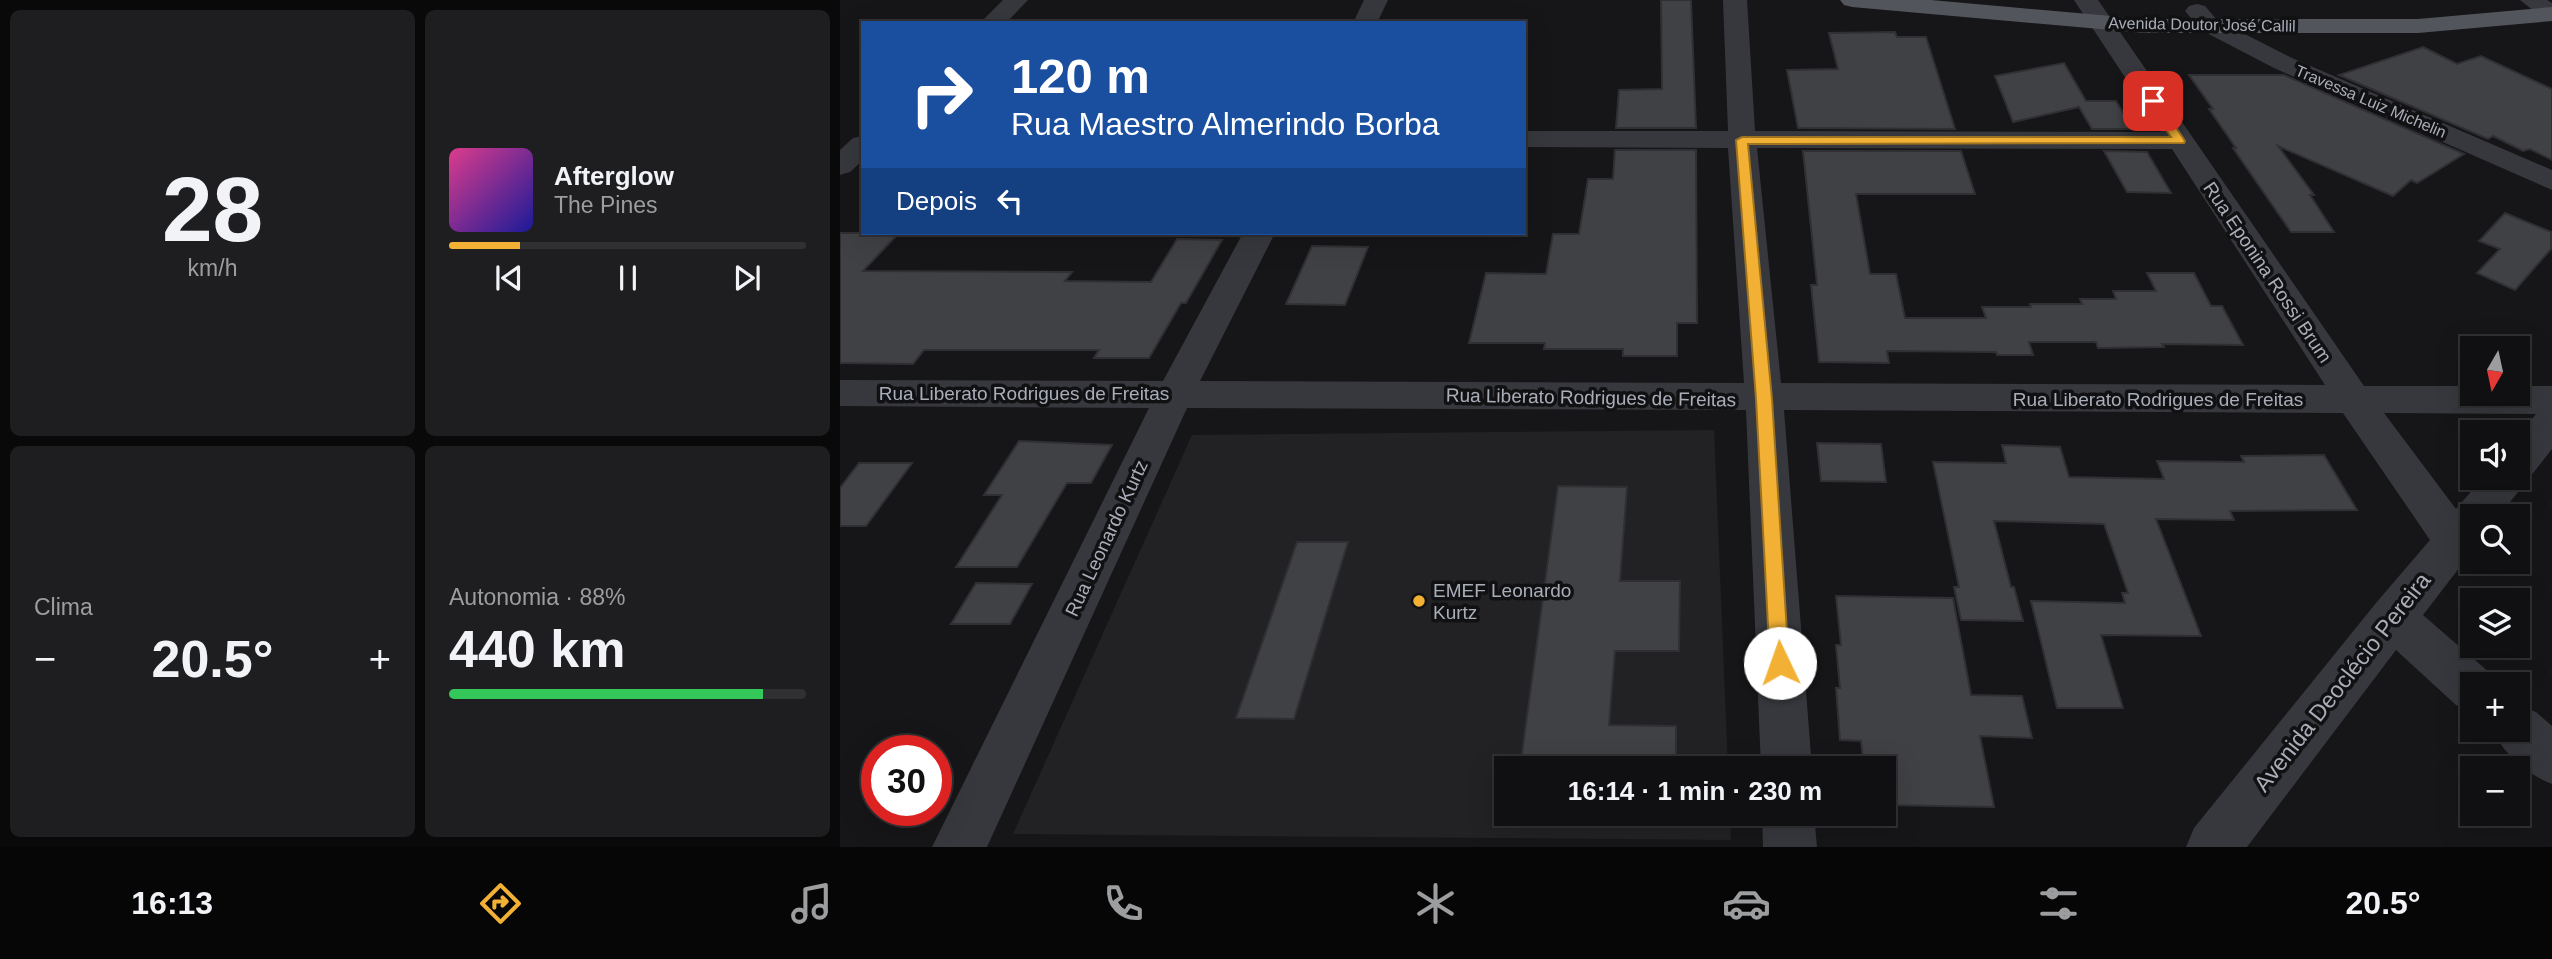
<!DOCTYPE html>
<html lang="pt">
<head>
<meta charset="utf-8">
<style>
	:root { --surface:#101012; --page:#1e1e20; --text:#f1f3f6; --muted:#9c9d9f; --line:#303032; --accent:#f2b134 }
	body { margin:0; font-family:Arial,sans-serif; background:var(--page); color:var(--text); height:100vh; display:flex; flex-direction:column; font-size:26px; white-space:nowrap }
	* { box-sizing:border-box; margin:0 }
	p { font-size:23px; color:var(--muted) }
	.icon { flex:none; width:38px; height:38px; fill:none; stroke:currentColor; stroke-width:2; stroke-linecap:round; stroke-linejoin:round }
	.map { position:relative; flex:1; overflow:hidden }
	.sheet { display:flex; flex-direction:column; gap:10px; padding:10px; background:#09090a; width:840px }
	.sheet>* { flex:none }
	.banner { position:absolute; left:21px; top:21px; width:665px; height:214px; border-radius:0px; box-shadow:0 7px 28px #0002,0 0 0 2px var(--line); background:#1a4fa0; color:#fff; overflow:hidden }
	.needle { width:46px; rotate:189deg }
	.controls { position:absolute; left:1620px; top:336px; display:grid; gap:14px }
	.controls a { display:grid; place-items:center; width:70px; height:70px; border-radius:0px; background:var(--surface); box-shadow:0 7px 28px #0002,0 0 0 2px var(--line); font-size:35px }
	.speed { position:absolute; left:21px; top:735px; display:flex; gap:14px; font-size:35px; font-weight:700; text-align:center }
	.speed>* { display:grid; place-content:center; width:91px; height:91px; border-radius:50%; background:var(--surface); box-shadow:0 7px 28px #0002,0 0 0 2px var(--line); line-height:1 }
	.speed .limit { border:10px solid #d22; background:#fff; color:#111 }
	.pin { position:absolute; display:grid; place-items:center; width:60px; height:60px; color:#fff; margin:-30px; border-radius:14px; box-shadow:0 4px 10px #0006 }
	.me { position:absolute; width:77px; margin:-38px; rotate:357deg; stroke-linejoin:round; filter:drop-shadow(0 0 5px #0008) }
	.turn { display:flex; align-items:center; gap:24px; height:147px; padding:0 35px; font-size:32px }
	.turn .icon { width:91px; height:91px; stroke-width:2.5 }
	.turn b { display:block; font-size:49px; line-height:60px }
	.then { display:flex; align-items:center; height:66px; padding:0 35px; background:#0003; gap:14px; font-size:26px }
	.big { font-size:52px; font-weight:600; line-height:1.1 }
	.sheet .tile { flex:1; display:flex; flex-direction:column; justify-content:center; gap:10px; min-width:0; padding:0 24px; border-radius:10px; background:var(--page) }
	.sheet .dial { align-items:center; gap:0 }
	.dial b { font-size:91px; line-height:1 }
	.song { display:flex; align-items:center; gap:21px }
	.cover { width:84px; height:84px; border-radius:10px; background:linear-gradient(135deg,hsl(330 70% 55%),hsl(240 70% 35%)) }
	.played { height:7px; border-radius:4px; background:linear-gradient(90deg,var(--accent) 20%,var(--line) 20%) }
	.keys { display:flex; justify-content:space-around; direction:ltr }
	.heat { display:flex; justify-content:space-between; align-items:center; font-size:38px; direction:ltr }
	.charge { height:10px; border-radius:5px; background:linear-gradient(90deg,#34c759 88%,var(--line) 0) }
	.sheet .tiles { flex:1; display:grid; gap:10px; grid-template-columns:repeat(2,1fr) }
	.trip { position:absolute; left:654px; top:756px; width:402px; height:70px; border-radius:0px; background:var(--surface); box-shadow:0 7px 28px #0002,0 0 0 2px var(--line); font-weight:600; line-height:70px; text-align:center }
	.menu { display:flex; height:112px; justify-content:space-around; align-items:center; background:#060607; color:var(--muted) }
	.menu .icon { width:49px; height:49px }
	.menu .current { color:var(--accent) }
	.menu b { font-size:32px; color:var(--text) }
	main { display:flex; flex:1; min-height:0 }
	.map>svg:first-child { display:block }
	.built { fill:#222225 }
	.building { fill:#404145; stroke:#303034; stroke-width:2 }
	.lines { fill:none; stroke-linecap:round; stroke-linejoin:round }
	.minor { fill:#37383d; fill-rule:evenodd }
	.major { fill:#53555c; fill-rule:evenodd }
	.route { fill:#f2b134; stroke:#9d7322; stroke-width:2 }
	.poi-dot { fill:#f2b134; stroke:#111113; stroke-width:2.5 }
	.labels { text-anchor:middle; stroke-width:7; stroke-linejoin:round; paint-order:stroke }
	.far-street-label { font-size:16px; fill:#a8adb8; stroke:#111113 }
	.street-label { font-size:19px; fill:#a8adb8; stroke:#111113 }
	.poi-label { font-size:19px; fill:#a8adb8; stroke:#111113; text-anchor:start }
	.near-street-label { font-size:23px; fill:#a8adb8; stroke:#111113 }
</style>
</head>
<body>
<main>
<section class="sheet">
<div class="tiles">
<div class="tile dial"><b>28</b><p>km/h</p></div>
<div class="tile">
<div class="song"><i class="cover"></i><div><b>Afterglow</b><p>The Pines</p></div></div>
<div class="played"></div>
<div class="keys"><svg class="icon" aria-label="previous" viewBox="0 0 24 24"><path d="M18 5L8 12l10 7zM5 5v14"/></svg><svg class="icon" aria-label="pause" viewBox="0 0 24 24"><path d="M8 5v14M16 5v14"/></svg><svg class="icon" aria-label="next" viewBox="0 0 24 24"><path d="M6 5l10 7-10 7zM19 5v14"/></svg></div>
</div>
<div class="tile"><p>Clima</p>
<div class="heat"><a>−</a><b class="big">20.5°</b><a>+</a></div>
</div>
<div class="tile"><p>Autonomia · 88%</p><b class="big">440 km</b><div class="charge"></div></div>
</div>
</section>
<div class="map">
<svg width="1712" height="847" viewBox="0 0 1712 847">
	<rect width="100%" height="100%" fill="#161618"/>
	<polygon class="built" points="874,430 888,768 667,768 667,814 890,814 891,840 173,834 352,435"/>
	<g class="building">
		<polygon points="821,0 851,0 856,128 776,128 779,90 822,89"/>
		<polygon points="1055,32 1057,37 1086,37 1115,129 958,128 947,70 998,69 989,33"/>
		<polygon points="1583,47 1617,64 1641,56 1712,89 1712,160 1690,149 1683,151 1653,136 1648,139 1499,75"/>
		<polygon points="1224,63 1246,101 1276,101 1293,129 1252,129 1239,107 1173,122 1155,76"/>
		<polygon points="1349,75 1444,75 1624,154 1577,183 1571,180 1553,196 1438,146 1474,195 1470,195 1494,232 1451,232 1393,148 1396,148 1369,109 1373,109"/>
		<polygon points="775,150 856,150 857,323 837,323 837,356 783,356 783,349 704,349 705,343 629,343 646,273 706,274 713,234 739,234 748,179 773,179"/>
		<polygon points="963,151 1121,151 1135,194 1016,194 1030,274 1056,274 1065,318 1146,318 1142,307 1191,307 1190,304 1242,304 1240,299 1276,299 1273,291 1316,291 1307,273 1354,273 1371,306 1382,306 1403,345 1322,344 1324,347 1258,348 1256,342 1189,342 1193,355 1157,355 1156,352 1047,351 1049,363 979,362 971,285 977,285"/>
		<polygon points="1264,151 1307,152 1331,193 1287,192"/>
		<polygon points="1665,213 1711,232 1711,249 1675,290 1637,273 1660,249 1639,241"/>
		<polygon points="0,233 59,233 23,271 232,272 225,281 311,282 337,239 382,240 346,303 341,303 309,358 254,358 259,350 84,350 73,364 0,363"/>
		<polygon points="472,246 528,247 505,305 446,304"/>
		<polygon points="179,441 272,445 251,483 227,483 177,567 116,567 162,495 144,495"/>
		<polygon points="977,443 1041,444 1046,482 981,481"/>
		<polygon points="1162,445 1220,447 1229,477 1324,479 1317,461 1404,462 1401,456 1484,455 1517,510 1390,511 1394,520 1316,519 1361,636 1261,635 1283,708 1217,708 1191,601 1285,603 1282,593 1288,593 1264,524 1154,521 1171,587 1174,587 1183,621 1121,620 1114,587 1119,587 1093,462 1166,463"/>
		<polygon points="19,463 72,463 26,526 0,526 0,488"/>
		<polygon points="718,486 787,487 780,581 840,581 839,651 775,651 769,725 836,726 836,768 680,768"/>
		<polygon points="457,542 508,542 454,719 396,718"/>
		<polygon points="136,583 192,584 170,624 111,624"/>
		<polygon points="996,596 1113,598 1131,695 1182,696 1192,738 1140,736 1154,807 1045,805 1045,768 1024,768 1021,741 1000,740 996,688 1000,688 996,645 1001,645"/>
		<polygon points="674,814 835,814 834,822 673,820"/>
	</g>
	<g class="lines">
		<g class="minor">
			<polygon points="163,0 188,0 166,23 140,23"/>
			<polygon points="524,0 548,0 537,23 513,23"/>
			<path d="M883,0H907L915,131L1321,132L1234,0H1258L1524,386H1633V394H1678V386H1712V449L1659,516H1633V550L1583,615L1650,673L1655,684H1633V711L1616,705L1556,650L1407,847H1346L1354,828L1536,603L1590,540L1503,413L944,410L972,768H921L906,410L347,408L147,847H92L309,408L0,406V380L323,381L403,233H435L360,381L904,383L888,148L684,147V131H888ZM917,148L1332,149L1485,385L941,383ZM1544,413L1696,414L1678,436V478H1643L1616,509Z"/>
			<polygon points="1680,0 1707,0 1712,3 1712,21 1704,19"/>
			<polygon points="1357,4 1365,6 1377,20 1452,58 1712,170 1712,190 1434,68 1361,30 1345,11 1349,6"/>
			<polygon points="23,136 23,160 10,172 0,175 0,150 13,138"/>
			<path d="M1678,705L1696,712L1712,726V784C1687,774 1664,755 1653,730H1678Z"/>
			<polygon points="922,814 974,814 977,847 923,847"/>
		</g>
		<polygon class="major" points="1000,0 1091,0 1305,19 1578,19 1712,7 1712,21 1578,33 1305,33 1012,7 1004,5"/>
	</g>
	<polygon class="route" points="1313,98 1317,99 1345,141 1344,143 908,144 932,399 949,663 946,669 940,672 933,669 930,663 916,399 896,140 902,137 1331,137 1307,101"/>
	<circle class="poi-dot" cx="579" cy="601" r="7"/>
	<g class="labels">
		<g class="far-street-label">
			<text transform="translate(1362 24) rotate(1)" y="6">Avenida Doutor José Callil</text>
			<text transform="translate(1531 101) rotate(23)" y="6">Travessa Luiz Michelin</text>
		</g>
		<g class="street-label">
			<text transform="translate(1428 272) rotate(56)" y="7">Rua Eponina Rossi Brum</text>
			<text x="184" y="400">Rua Liberato Rodrigues de Freitas</text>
			<text transform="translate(751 397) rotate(1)" y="7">Rua Liberato Rodrigues de Freitas</text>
			<text x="1318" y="406">Rua Liberato Rodrigues de Freitas</text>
			<text transform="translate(266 538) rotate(-65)" y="7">Rua Leonardo Kurtz</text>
		</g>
		<g class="poi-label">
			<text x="593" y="597">EMEF Leonardo<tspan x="593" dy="22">Kurtz</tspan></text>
		</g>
		<g class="near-street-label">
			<text transform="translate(1502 682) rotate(-52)" y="8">Avenida Deoclécio Pereira</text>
		</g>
	</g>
</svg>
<div class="controls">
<a><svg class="needle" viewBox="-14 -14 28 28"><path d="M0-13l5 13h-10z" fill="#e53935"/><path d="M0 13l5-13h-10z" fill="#9c9d9f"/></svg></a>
<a><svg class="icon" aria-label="sound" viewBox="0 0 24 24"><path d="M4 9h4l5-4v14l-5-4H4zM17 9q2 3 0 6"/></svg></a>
<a><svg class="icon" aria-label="search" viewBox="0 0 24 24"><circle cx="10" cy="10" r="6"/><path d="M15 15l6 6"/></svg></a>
<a><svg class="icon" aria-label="layers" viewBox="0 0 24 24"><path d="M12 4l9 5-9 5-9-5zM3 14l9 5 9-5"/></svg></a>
<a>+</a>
<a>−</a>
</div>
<div class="speed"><div class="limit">30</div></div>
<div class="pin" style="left:1313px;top:101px;background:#d93025"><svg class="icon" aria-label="arrive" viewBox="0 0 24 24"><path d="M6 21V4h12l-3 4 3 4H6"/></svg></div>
<svg class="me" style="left:940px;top:663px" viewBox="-20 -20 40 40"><circle r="19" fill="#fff"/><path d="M0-13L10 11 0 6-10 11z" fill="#f2b134"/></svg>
<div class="trip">16:14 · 1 min · 230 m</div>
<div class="banner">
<div class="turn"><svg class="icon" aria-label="right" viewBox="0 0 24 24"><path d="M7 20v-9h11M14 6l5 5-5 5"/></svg><div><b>120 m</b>Rua Maestro Almerindo Borba</div></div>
<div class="then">Depois<svg class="icon" aria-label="left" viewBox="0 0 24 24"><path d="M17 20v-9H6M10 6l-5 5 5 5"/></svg></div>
</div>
</div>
</main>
<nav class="menu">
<b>16:13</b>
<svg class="icon current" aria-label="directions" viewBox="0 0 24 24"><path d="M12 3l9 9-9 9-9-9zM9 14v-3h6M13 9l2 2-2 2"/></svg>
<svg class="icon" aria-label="music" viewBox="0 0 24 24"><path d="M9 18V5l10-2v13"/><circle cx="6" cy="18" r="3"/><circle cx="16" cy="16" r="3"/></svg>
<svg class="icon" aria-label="phone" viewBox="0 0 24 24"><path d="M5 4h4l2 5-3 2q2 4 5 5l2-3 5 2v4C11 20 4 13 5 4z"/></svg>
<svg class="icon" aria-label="climate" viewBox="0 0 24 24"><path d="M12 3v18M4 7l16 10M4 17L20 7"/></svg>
<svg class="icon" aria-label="car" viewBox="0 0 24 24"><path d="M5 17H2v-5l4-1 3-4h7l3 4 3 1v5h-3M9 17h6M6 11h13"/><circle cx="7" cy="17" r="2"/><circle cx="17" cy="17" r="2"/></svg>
<svg class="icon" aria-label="filters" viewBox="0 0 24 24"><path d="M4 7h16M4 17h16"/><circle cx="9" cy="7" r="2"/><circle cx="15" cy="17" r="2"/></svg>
<b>20.5°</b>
</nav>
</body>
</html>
